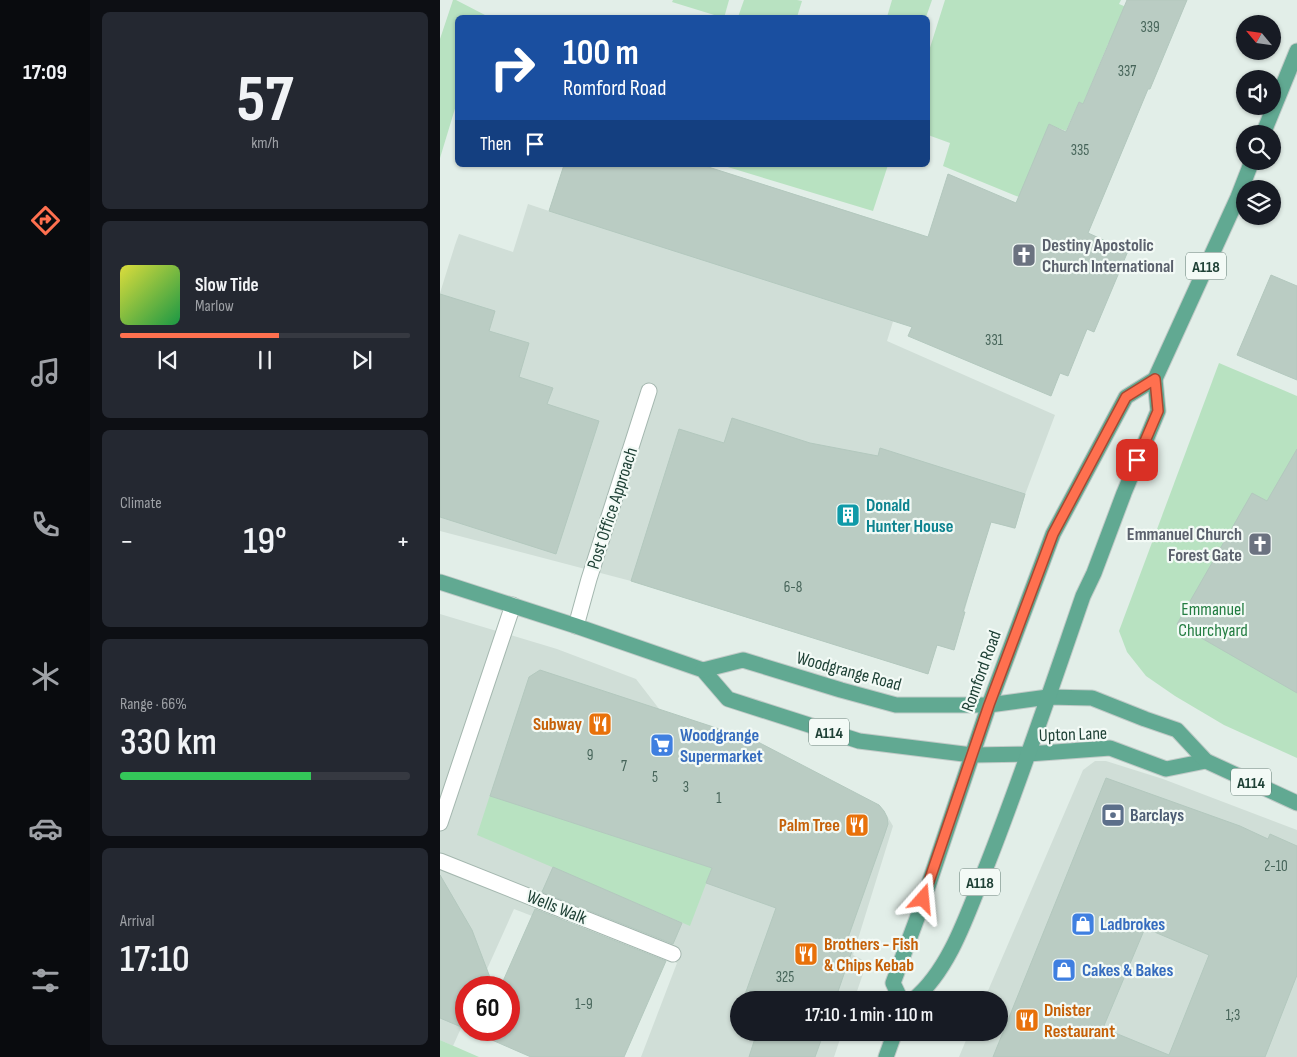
<!DOCTYPE html>
<html lang="en">
<head>
<meta charset="utf-8">
<style>
	:root { --surface:#171b24; --page:#242831; --text:#f1f3f6; --muted:#9ea1a6; --line:#363941; --accent:#ff704f }
	body { margin:0; font-family:"Sofia Sans Condensed",sans-serif; background:var(--page); color:var(--text); height:100vh; display:flex; flex-direction:column; font-size:19px; white-space:nowrap }
	* { box-sizing:border-box; margin:0 }
	p { font-size:16px; color:var(--muted) }
	.icon { flex:none; width:28px; height:28px; fill:none; stroke:currentColor; stroke-width:2; stroke-linecap:round; stroke-linejoin:round }
	.map { position:relative; flex:1; overflow:hidden }
	.details { display:flex; flex-direction:column; gap:12px; padding:12px; background:#0d0f14; width:350px }
	.details>* { flex:none }
	.guide { position:absolute; left:15px; top:15px; width:475px; height:152px; border-radius:8px; box-shadow:0 1px 4px #0004; background:#1a4fa0; color:#fff; overflow:hidden }
	.needle { width:32px; rotate:299deg }
	.fabs { position:absolute; left:796px; top:15px; display:grid; gap:10px }
	.fabs a { display:grid; place-items:center; width:45px; height:45px; border-radius:50%; background:var(--surface); box-shadow:0 1px 4px #0004; font-size:25px }
	.speed { position:absolute; left:15px; top:976px; display:flex; gap:10px; font-size:25px; font-weight:700; text-align:center }
	.speed>* { display:grid; place-content:center; width:65px; height:65px; border-radius:50%; background:var(--surface); box-shadow:0 1px 4px #0004; line-height:1 }
	.speed .limit { border:8px solid #d22; background:#fff; color:#111 }
	.pin { position:absolute; display:grid; place-items:center; width:42px; height:42px; color:#fff; margin:-21px; border-radius:10px; box-shadow:0 2px 8px #0006 }
	.me { position:absolute; width:55px; margin:-28px; rotate:18deg; stroke-linejoin:round; filter:drop-shadow(0 0 4px #0008) }
	.turn { display:flex; align-items:center; gap:18px; height:105px; padding:0 25px; font-size:22px }
	.turn .icon { width:65px; height:65px; stroke-width:2.5 }
	.turn b { display:block; font-size:35px; line-height:42px }
	.then { display:flex; align-items:center; height:48px; padding:0 25px; background:#0003; gap:10px; font-size:19px }
	.big { font-size:38px; font-weight:600; line-height:1.1 }
	.details .widget { flex:1; display:flex; flex-direction:column; justify-content:center; gap:8px; min-width:0; padding:0 18px; border-radius:8px; background:var(--page) }
	.details .dial { align-items:center; gap:0 }
	.dial b { font-size:65px; line-height:1 }
	.song { display:flex; align-items:center; gap:15px }
	.cover { width:60px; height:60px; border-radius:8px; background:linear-gradient(135deg,hsl(60 70% 55%),hsl(140 70% 35%)) }
	.played { height:5px; border-radius:2px; background:linear-gradient(90deg,var(--accent) 55%,var(--line) 55%) }
	.keys { display:flex; justify-content:space-around; direction:ltr }
	.heat { display:flex; justify-content:space-between; align-items:center; font-size:28px; direction:ltr }
	.charge { height:8px; border-radius:4px; background:linear-gradient(90deg,#34c759 66%,var(--line) 0) }
	.trip { position:absolute; left:290px; top:991px; width:278px; height:50px; border-radius:25px; background:var(--surface); box-shadow:0 1px 4px #0004; font-weight:600; line-height:50px; text-align:center }
	main { display:flex; flex:1; min-height:0 }
	.tabs { display:flex; flex-direction:column; width:90px; justify-content:space-around; align-items:center; background:#090b0e; color:var(--muted) }
	.tabs .icon { width:35px; height:35px }
	.tabs .selected { color:var(--accent) }
	.tabs b { font-size:22px; color:var(--text) }
	.map>svg:first-child { display:block }
	.built { fill:#d0ded7 }
	.green { fill:#b8e2c1 }
	.building { fill:#baccc3; stroke:#b3c8be; fill-rule:evenodd }
	.lines { fill:none; stroke-linecap:round; stroke-linejoin:round }
	.service-casing { stroke:#a4b7af; stroke-width:17 }
	.minor-casing { stroke:#a4b7af; stroke-width:17 }
	.primary-casing { stroke:#c0cac7; stroke-width:17 }
	.service { stroke:#fff; stroke-width:15 }
	.minor { stroke:#fff; stroke-width:15 }
	.primary { stroke:#61a992; stroke-width:15 }
	.route-casing { stroke:#a64933; stroke-width:12 }
	.route { stroke:#ff704f; stroke-width:9 }
	.labels { text-anchor:middle; stroke-width:4.5; stroke-linejoin:round; paint-order:stroke }
	.number-label { font-size:15px; fill:#466459 }
	.shield { fill:#f3faf6; stroke:#5f7870; stroke-width:1 }
	.shield-label { font-size:16px; font-weight:bold; fill:#1f4136 }
	.worship-label { font-size:18px; font-weight:bold; fill:#5b616d; stroke:#f3faf6; text-anchor:start }
	.culture-label { font-size:18px; font-weight:bold; fill:#0d838f; stroke:#f3faf6; text-anchor:start }
	.street-label { font-size:18px; fill:#1f4136; stroke:#f3faf6 }
	.park-label { font-size:18px; fill:#247d42; stroke:#f3faf6 }
	.food-label { font-size:18px; font-weight:bold; fill:#c56008; stroke:#f3faf6; text-anchor:end }
	.shop-label { font-size:18px; font-weight:bold; fill:#366cbe; stroke:#f3faf6; text-anchor:start }
	.service-label { font-size:18px; font-weight:bold; fill:#4e5e75; stroke:#f3faf6; text-anchor:start }
</style>
</head>
<body>
<main>
<nav class="tabs">
<b>17:09</b>
<svg class="icon selected" aria-label="directions" viewBox="0 0 24 24"><path d="M12 3l9 9-9 9-9-9zM9 14v-3h6M13 9l2 2-2 2"/></svg>
<svg class="icon" aria-label="music" viewBox="0 0 24 24"><path d="M9 18V5l10-2v13"/><circle cx="6" cy="18" r="3"/><circle cx="16" cy="16" r="3"/></svg>
<svg class="icon" aria-label="phone" viewBox="0 0 24 24"><path d="M5 4h4l2 5-3 2q2 4 5 5l2-3 5 2v4C11 20 4 13 5 4z"/></svg>
<svg class="icon" aria-label="climate" viewBox="0 0 24 24"><path d="M12 3v18M4 7l16 10M4 17L20 7"/></svg>
<svg class="icon" aria-label="car" viewBox="0 0 24 24"><path d="M5 17H2v-5l4-1 3-4h7l3 4 3 1v5h-3M9 17h6M6 11h13"/><circle cx="7" cy="17" r="2"/><circle cx="17" cy="17" r="2"/></svg>
<svg class="icon" aria-label="filters" viewBox="0 0 24 24"><path d="M4 7h16M4 17h16"/><circle cx="9" cy="7" r="2"/><circle cx="15" cy="17" r="2"/></svg>
</nav>
<section class="details">
<div class="widget dial"><b>57</b><p>km/h</p></div>
<div class="widget">
<div class="song"><i class="cover"></i><div><b>Slow Tide</b><p>Marlow</p></div></div>
<div class="played"></div>
<div class="keys"><svg class="icon" aria-label="previous" viewBox="0 0 24 24"><path d="M18 5L8 12l10 7zM5 5v14"/></svg><svg class="icon" aria-label="pause" viewBox="0 0 24 24"><path d="M8 5v14M16 5v14"/></svg><svg class="icon" aria-label="next" viewBox="0 0 24 24"><path d="M6 5l10 7-10 7zM19 5v14"/></svg></div>
</div>
<div class="widget"><p>Climate</p>
<div class="heat"><a>−</a><b class="big">19°</b><a>+</a></div>
</div>
<div class="widget"><p>Range · 66%</p><b class="big">330 km</b><div class="charge"></div></div>
<div class="widget"><p>Arrival</p><b class="big">17:10</b></div>
</section>
<div class="map">
<svg width="857" height="1057" viewBox="0 0 857 1057">
	<rect width="100%" height="100%" fill="#e2eee8"/>
	<g class="built">
		<polygon points="124,165 262,165 480,234 447,341 615,415 586,492 575,529 549,521 514,650 497,645 488,674 191,581 0,531 0,293 15,245 19,234 73,252 88,204 109,211"/>
		<polygon points="0,614 117,649 196,679 220,710 439,805 444,811 453,826 413,955 427,962 414,1000 299,1000 299,1032 402,1033 394,1057 201,1057 237,963 123,915 118,926 74,909 39,987 26,988 26,1017 13,1046 0,1040"/>
		<polygon points="655,761 666,761 723,779 857,830 857,1057 519,1057 529,1033 559,1032 559,1000 544,1000 643,770"/>
	</g>
	<g class="green">
		<polygon points="13,0 16,0 45,15 44,17 18,18 17,102 0,158 0,39"/>
		<polygon points="233,0 289,0 284,18 232,2"/>
		<polygon points="304,0 357,0 362,1 357,17 298,17"/>
		<polygon points="452,0 492,0 486,17 447,17"/>
		<polygon points="505,0 681,0 679,4 691,9 668,44 643,104 639,102 626,131 610,125 596,204 503,166 510,143 488,135 488,54"/>
		<polygon points="281,165 448,165 433,211"/>
		<polygon points="779,363 857,396 857,758 784,725 735,696 706,676 687,652 679,631"/>
		<polygon points="50,795 272,868 250,926 37,835"/>
		<polygon points="0,1040 39,1057 0,1057"/>
	</g>
	<g class="building">
		<polygon points="687,0 747,0 710,89 708,89 648,233 688,251 654,332 647,329 628,376 620,373 611,396 468,336 472,327 109,211 124,165 262,165 488,237 508,174 576,203 609,124 626,132 639,102 643,104"/>
		<polygon points="831,275 857,286 857,380 797,355"/>
		<polygon points="0,294 55,311 49,331 89,343 79,377 113,388 107,404 159,421 116,554 0,517"/>
		<polygon points="292,418 370,443 438,456 440,448 585,494 575,528 551,522 523,612 525,612 514,650 497,645 488,674 191,581 239,429 284,443"/>
		<polygon points="857,449 857,693 737,624 812,493 827,501"/>
		<polygon points="100,670 316,741 439,805 444,811 447,817 448,824 444,836 404,949 412,951 395,1000 303,1000 336,908 266,883 272,868 50,796 89,677"/>
		<path d="M666,778L800,826L828,839L830,834L857,846V975L825,1057H553ZM705,928L769,955L729,1055L663,1028Z"/>
		<polygon points="113,867 242,923 233,944 102,892"/>
		<polygon points="0,875 32,930 54,988 26,988 26,1029 0,1018"/>
		<polygon points="95,909 226,961 184,1057 91,1057 29,1030 69,1030 69,988 60,988"/>
		<polygon points="317,1032 384,1032 375,1057 309,1057"/>
	</g>
	<g class="lines">
		<g class="service-casing">
			<g id="service">
				<polyline points="0,823 73,605"/>
				<polyline points="0,861 233,954"/>
			</g>
		</g>
		<g class="minor-casing">
			<polyline id="minor" points="136,626 149,579 209,391"/>
		</g>
		<g class="primary-casing">
			<g id="primary">
				<polyline points="823,134 857,51"/>
				<polyline points="0,582 136,626 263,670 288,699 419,741 532,755 588,754 670,748 726,769 766,761"/>
				<polyline points="263,670 303,660 401,690 456,705 549,705 608,697 652,698 705,719 737,730 766,761 857,803"/>
				<polyline points="461,1000 453,983 479,913 549,705 613,534 686,397 715,379"/>
				<path d="M473,1000C511,969 529,909 547,865C582,776 612,686 643,596L654,573L684,493L718,411L715,379L798,197L812,161"/>
				<polyline points="446,1057 455,1032"/>
			</g>
		</g>
		<use href="#service" class="service"/>
		<use href="#minor" class="minor"/>
		<use href="#primary" class="primary"/>
	</g>
	<g class="lines">
		<g class="route-casing">
			<polyline id="route" points="483,899 549,705 613,534 686,397 715,379 718,411 697,460"/>
		</g>
		<use href="#route" class="route"/>
	</g>
	<defs>
		<g id="church-square" transform="scale(1.25)"><rect x="-9" y="-9" width="18" height="18" rx="4" fill="#6b7280" stroke="#f3faf6"/><path d="M-1.2-6h2.4v3.5h3.3v2.4h-3.3V6h-2.4V-.1h-3.3v-2.4h3.3Z" fill="#fff"/></g>
		<g id="building-square" transform="scale(1.25)"><rect x="-9" y="-9" width="18" height="18" rx="4" fill="#0f9aa8" stroke="#f3faf6"/><path d="M-4-6H4V6H1V3H-1V6H-4ZM-2.5-4.3h1.7v1.8h-1.7ZM.8-4.3h1.7v1.8H.8ZM-2.5-1h1.7V.8h-1.7ZM.8-1h1.7V.8H.8Z" fill="#fff"/></g>
		<g id="restaurant-square" transform="scale(1.25)"><rect x="-9" y="-9" width="18" height="18" rx="4" fill="#e8710a" stroke="#f3faf6"/><path d="M-5-6h1v4h1v-4h1v4h1v-4h1v5L-1.5 .5V6h-2V.5L-5-1ZM5-6V6H3V1.5H1.5Q1.5-4 5-6Z" fill="#fff"/></g>
		<g id="supermarket-square" transform="scale(1.25)"><rect x="-9" y="-9" width="18" height="18" rx="4" fill="#3f7fe0" stroke="#f3faf6"/><path d="M-6-5.5h2.5l.6 2H6L4.5 2H-2.5L-4.4-4H-6ZM-1.5 3.2a1.3 1.3 0 1 0 .1 0ZM3 3.2a1.3 1.3 0 1 0 .1 0Z" fill="#fff"/></g>
		<g id="bank-square" transform="scale(1.25)"><rect x="-9" y="-9" width="18" height="18" rx="4" fill="#5c6f8a" stroke="#f3faf6"/><path d="M-6-4H6V4H-6ZM0-2.3a2.3 2.3 0 1 0 0 4.6a2.3 2.3 0 1 0 0-4.6Z" fill="#fff"/></g>
		<g id="shop-square" transform="scale(1.25)"><rect x="-9" y="-9" width="18" height="18" rx="4" fill="#3f7fe0" stroke="#f3faf6"/><path d="M-5-2.5h2.3a2.7 3.5 0 0 1 5.4 0H5L5.5 6h-11ZM-1.5-2.5h3a1.5 2.3 0 0 0-3 0Z" fill="#fff"/></g>
	</defs>
	<g fill-rule="evenodd">
		<use href="#church-square" x="584" y="255"/>
		<use href="#building-square" x="408" y="515"/>
		<use href="#church-square" x="820" y="544"/>
		<use href="#restaurant-square" x="160" y="724"/>
		<use href="#supermarket-square" x="222" y="745"/>
		<use href="#bank-square" x="673" y="815"/>
		<use href="#restaurant-square" x="417" y="825"/>
		<use href="#shop-square" x="643" y="924"/>
		<use href="#restaurant-square" x="366" y="954"/>
		<use href="#shop-square" x="624" y="970"/>
		<use href="#restaurant-square" x="587" y="1020"/>
	</g>
	<g class="labels">
		<g class="number-label">
			<text x="710" y="32">339</text>
			<text x="687" y="76">337</text>
			<text x="640" y="155">335</text>
			<text x="554" y="345">331</text>
			<text x="353" y="592">6-8</text>
			<text x="150" y="760">9</text>
			<text x="184" y="771">7</text>
			<text x="215" y="782">5</text>
			<text x="246" y="792">3</text>
			<text x="279" y="803">1</text>
			<text x="836" y="871">2-10</text>
			<text x="345" y="982">325</text>
			<text x="144" y="1009">1-9</text>
			<text x="793" y="1020">1;3</text>
		</g>
		<g class="shield">
			<rect x="746" y="252.5" width="40" height="27" rx="4"/>
			<rect x="369" y="718.5" width="40" height="27" rx="4"/>
			<rect x="791" y="768.5" width="40" height="27" rx="4"/>
			<rect x="520" y="868.5" width="40" height="27" rx="4"/>
		</g>
		<g class="shield-label">
			<text x="766" y="272">A118</text>
			<text x="389" y="738">A114</text>
			<text x="811" y="788">A114</text>
			<text x="540" y="888">A118</text>
		</g>
		<g class="worship-label">
			<text x="602" y="251">Destiny Apostolic<tspan x="602" dy="21">Church International</tspan></text>
			<text x="802" y="540" text-anchor="end">Emmanuel Church<tspan x="802" dy="21">Forest Gate</tspan></text>
		</g>
		<g class="culture-label">
			<text x="426" y="511">Donald<tspan x="426" dy="21">Hunter House</tspan></text>
		</g>
		<g class="street-label">
			<text transform="translate(172 508) rotate(-72)" y="6">Post Office Approach</text>
			<text transform="translate(409 671) rotate(15)" y="6">Woodgrange Road</text>
			<text transform="translate(541 671) rotate(-70)" y="6">Romford Road</text>
			<text transform="translate(633 734) rotate(-2)" y="6">Upton Lane</text>
			<text transform="translate(117 907) rotate(22)" y="6">Wells Walk</text>
		</g>
		<g class="park-label">
			<text x="773" y="615">Emmanuel<tspan x="773" dy="21">Churchyard</tspan></text>
		</g>
		<g class="food-label">
			<text x="142" y="730">Subway</text>
			<text x="400" y="831">Palm Tree</text>
			<text x="384" y="950" text-anchor="start">Brothers - Fish<tspan x="384" dy="21">&amp; Chips Kebab</tspan></text>
			<text x="604" y="1016" text-anchor="start">Dnister<tspan x="604" dy="21">Restaurant</tspan></text>
		</g>
		<g class="shop-label">
			<text x="240" y="741">Woodgrange<tspan x="240" dy="21">Supermarket</tspan></text>
			<text x="660" y="930">Ladbrokes</text>
			<text x="642" y="976">Cakes &amp; Bakes</text>
		</g>
		<g class="service-label">
			<text x="690" y="821">Barclays</text>
		</g>
	</g>
</svg>
<div class="fabs">
<a><svg class="needle" viewBox="-14 -14 28 28"><path d="M0-13l5 13h-10z" fill="#e53935"/><path d="M0 13l5-13h-10z" fill="#9ea1a6"/></svg></a>
<a><svg class="icon" aria-label="sound" viewBox="0 0 24 24"><path d="M4 9h4l5-4v14l-5-4H4zM17 9q2 3 0 6"/></svg></a>
<a><svg class="icon" aria-label="search" viewBox="0 0 24 24"><circle cx="10" cy="10" r="6"/><path d="M15 15l6 6"/></svg></a>
<a><svg class="icon" aria-label="layers" viewBox="0 0 24 24"><path d="M12 4l9 5-9 5-9-5zM3 14l9 5 9-5"/></svg></a>
</div>
<div class="speed"><div class="limit">60</div></div>
<div class="pin" style="left:697px;top:460px;background:#d93025"><svg class="icon" aria-label="arrive" viewBox="0 0 24 24"><path d="M6 21V4h12l-3 4 3 4H6"/></svg></div>
<svg class="me" style="left:483px;top:899px" viewBox="-20 -20 40 40"><path d="M0-17L14 15 0 8-14 15z" fill="#ff704f" stroke="#fff" stroke-width="4"/></svg>
<div class="trip">17:10 · 1 min · 110 m</div>
<div class="guide">
<div class="turn"><svg class="icon" aria-label="right" viewBox="0 0 24 24"><path d="M7 20v-9h11M14 6l5 5-5 5"/></svg><div><b>100 m</b>Romford Road</div></div>
<div class="then">Then<svg class="icon" aria-label="arrive" viewBox="0 0 24 24"><path d="M6 21V4h12l-3 4 3 4H6"/></svg></div>
</div>
</div>
</main>
</body>
</html>
